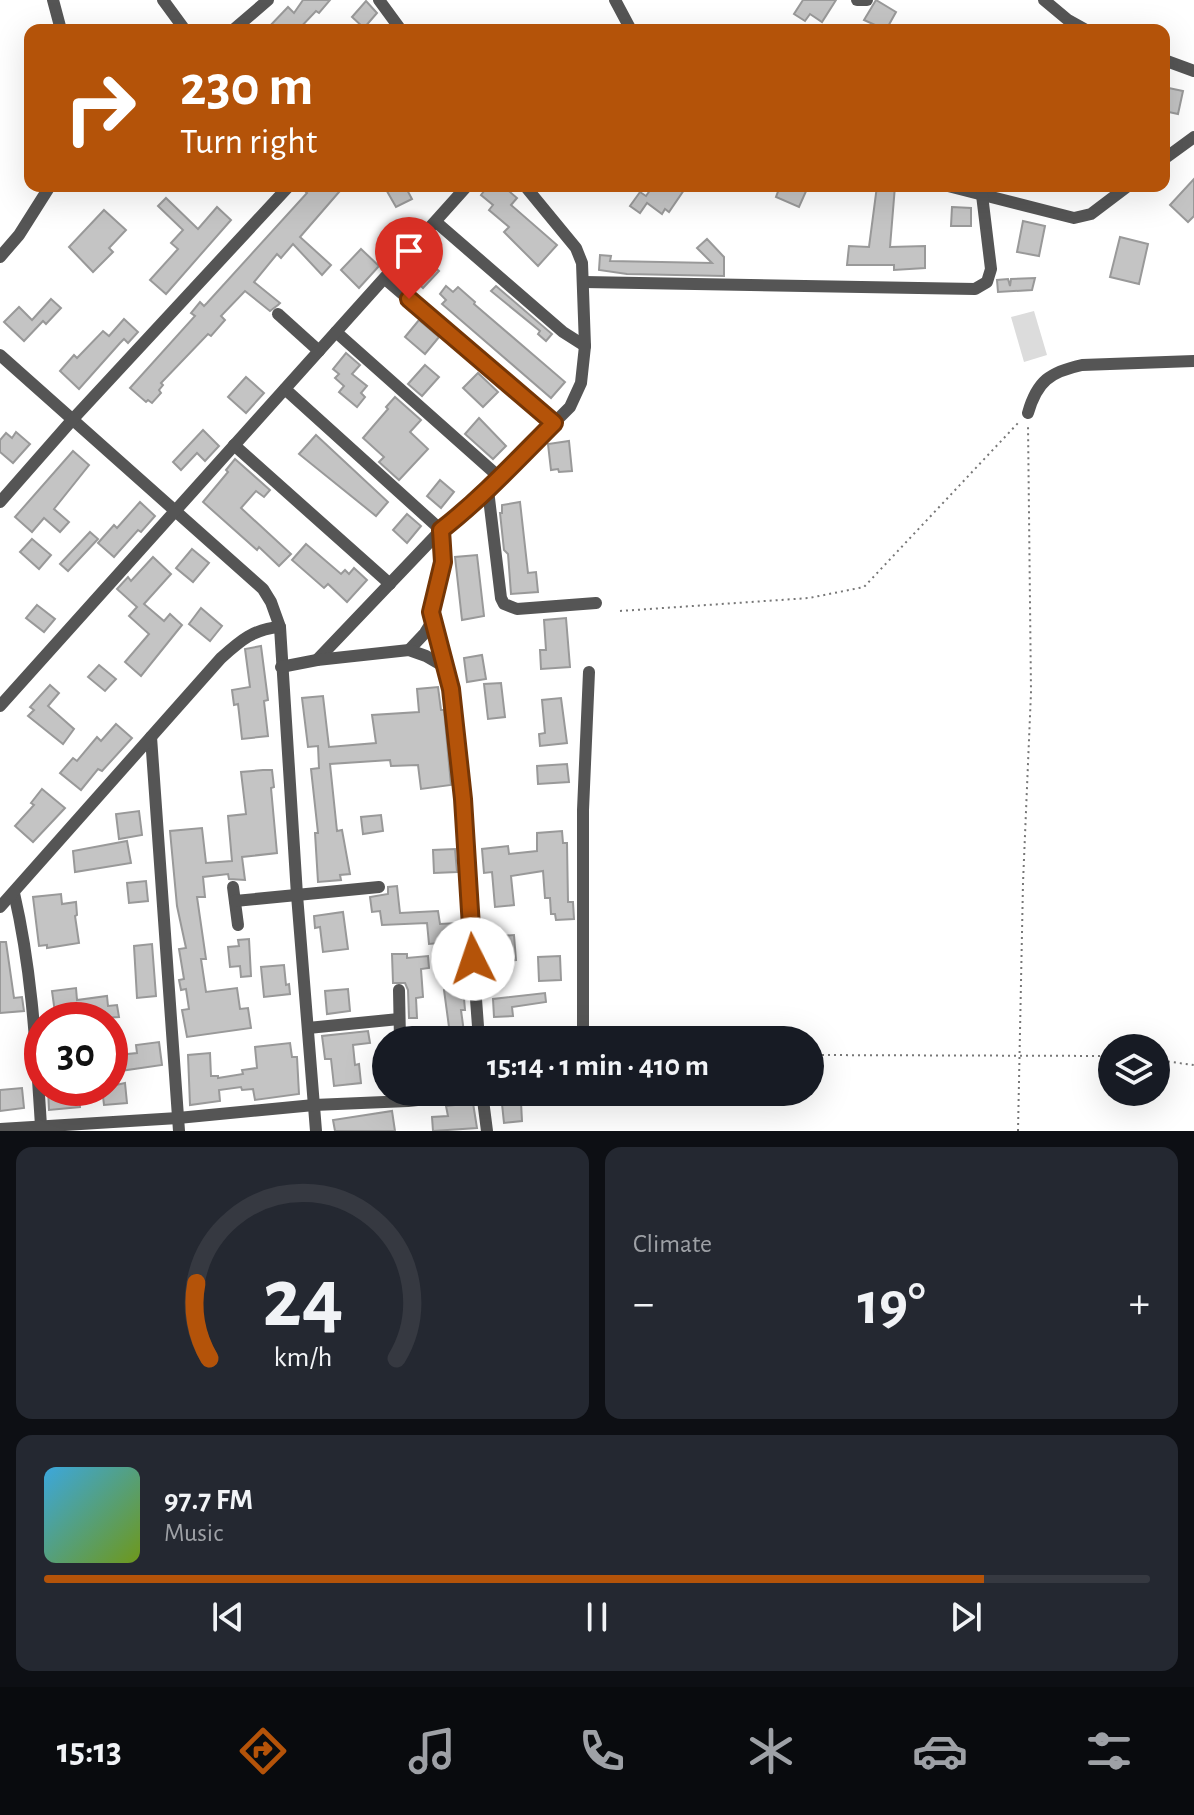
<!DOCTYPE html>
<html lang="en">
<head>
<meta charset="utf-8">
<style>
	:root { --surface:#171b24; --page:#242831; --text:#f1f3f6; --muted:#9ea1a6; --line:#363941; --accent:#b45309 }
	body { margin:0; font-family:"Alegreya Sans",sans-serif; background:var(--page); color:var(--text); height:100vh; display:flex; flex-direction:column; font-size:30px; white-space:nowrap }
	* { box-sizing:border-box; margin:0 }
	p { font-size:26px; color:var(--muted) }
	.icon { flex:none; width:44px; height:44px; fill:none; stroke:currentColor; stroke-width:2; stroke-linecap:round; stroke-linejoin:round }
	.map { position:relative; height:1131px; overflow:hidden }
	.side { display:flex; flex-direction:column; gap:16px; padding:16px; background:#0d0f14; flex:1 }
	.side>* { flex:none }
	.top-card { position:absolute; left:24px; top:24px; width:1146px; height:168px; border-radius:16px; box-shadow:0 8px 32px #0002; background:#b45309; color:#fff; overflow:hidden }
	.buttons { position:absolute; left:1098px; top:1034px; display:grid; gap:16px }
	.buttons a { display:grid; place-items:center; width:72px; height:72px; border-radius:50%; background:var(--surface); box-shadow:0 8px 32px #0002; font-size:40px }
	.speed { position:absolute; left:24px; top:1002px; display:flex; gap:16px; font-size:40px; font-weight:700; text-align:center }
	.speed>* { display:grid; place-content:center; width:104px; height:104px; border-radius:50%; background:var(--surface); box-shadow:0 8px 32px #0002; line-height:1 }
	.speed .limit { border:12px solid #d22; background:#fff; color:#111 }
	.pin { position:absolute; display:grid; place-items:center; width:68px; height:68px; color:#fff; margin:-82px -34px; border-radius:50% 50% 50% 0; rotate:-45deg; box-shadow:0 0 8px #0007 }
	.pin .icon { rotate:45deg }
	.me { position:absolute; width:88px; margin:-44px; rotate:356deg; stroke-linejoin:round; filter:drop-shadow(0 0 6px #0008) }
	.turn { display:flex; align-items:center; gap:28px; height:168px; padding:0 24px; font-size:36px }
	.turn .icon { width:104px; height:104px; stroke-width:2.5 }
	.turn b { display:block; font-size:56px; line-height:68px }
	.big { font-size:60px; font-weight:700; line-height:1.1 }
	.side .tile { flex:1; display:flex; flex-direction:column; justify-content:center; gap:12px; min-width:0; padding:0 28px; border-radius:16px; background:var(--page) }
	.side .dial { align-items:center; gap:0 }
	.dial svg { height:208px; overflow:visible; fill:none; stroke:var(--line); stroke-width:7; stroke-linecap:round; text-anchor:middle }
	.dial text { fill:var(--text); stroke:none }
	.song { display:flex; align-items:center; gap:24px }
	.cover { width:96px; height:96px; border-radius:12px; background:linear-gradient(135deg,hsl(200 70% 55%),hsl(80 70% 35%)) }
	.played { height:8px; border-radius:4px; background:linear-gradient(90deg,var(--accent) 85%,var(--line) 85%) }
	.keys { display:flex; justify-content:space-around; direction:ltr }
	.heat { display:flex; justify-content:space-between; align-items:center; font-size:44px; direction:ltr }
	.side .tiles { flex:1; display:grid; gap:16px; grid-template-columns:1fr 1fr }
	.tile:last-child { grid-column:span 2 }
	.trip { position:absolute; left:372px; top:1026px; width:452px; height:80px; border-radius:40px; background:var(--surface); box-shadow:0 8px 32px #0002; font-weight:700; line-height:80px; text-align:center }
	.tabs { display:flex; height:128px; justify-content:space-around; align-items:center; background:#090b0e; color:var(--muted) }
	.tabs .icon { width:56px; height:56px }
	.tabs .current { color:var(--accent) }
	.tabs b { font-size:36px; color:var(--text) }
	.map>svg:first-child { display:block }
	.green { fill:#dcdcdc }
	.building { fill:#c4c4c4; stroke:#999; stroke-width:2 }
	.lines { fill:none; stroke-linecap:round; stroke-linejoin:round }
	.path { stroke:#777; stroke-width:2; stroke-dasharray:2 4; stroke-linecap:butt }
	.minor { stroke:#555; stroke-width:12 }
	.route-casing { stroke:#753606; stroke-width:20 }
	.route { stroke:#b45309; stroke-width:14 }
</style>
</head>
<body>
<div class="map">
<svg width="1194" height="1131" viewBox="0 0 1194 1131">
	<rect width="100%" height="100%" fill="#fff"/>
	<polygon class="green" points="1034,311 1047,355 1024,362 1011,317"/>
	<g class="building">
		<polygon points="303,0 330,0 319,13 316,11 298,30 266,30 288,7 294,13"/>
		<polygon points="803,0 836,0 822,22 810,14 805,21 794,14"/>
		<polygon points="876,0 896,12 886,30 864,20"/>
		<polygon points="366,1 377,13 364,28 352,17"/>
		<polygon points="1164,87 1183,91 1178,114 1164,111"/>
		<polygon points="1194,179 1194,216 1188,222 1170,205"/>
		<polygon points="310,186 332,186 339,192 300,237 331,265 322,275 293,244 281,258 277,254 254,282 280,303 278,305 270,311 245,291 221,316 225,320 211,336 208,334 161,383 163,385 159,390 161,393 152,403 148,400 146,402 130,388 195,316 191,313 200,302 204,306 207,303 307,193 305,191"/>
		<polygon points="384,186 405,186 412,199 396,207"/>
		<polygon points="488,186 503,186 517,198 511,205 557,245 538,266 504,232 509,227 489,210 493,205 481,195"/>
		<polygon points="653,186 678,186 684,190 669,212 665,209 662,214 647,203 640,213 630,206 640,192 646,196"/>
		<polygon points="780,186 800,186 807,189 799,207 776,197"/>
		<polygon points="877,186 895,186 890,247 925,246 925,268 894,270 894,265 847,265 849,246 869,247"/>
		<polygon points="166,198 198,229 217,207 231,220 166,294 150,280 178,249 171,243 183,230 158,206"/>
		<polygon points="952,207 971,208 971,226 951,226"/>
		<polygon points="104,210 126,230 109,248 113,252 93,272 69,247"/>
		<polygon points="1023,221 1045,226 1039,256 1017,252"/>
		<polygon points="1120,237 1148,244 1139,284 1110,277"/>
		<polygon points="707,239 724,257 724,276 627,274 599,270 600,255 611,256 610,261 712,263 697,248"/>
		<polygon points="361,249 379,266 359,288 341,270"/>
		<polygon points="423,256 439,271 423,288 407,273"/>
		<polygon points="1035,278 1032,290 998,292 997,280 1008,279 1010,286 1011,279"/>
		<polygon points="446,286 453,292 458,287 475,302 474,304 565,382 551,398 442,304 446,300 440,294"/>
		<polygon points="496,286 552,334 546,341 538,334 540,331 491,291"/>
		<polygon points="51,299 61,308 46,324 43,321 24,341 4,322 19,307 32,320"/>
		<polygon points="124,319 138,332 128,343 124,339 120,343 79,389 60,371 74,355 77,358 103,331 109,336"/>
		<polygon points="419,320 439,337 425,354 405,337"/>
		<polygon points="346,353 360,365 352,374 367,386 361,393 365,397 357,407 339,392 344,386 335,378 339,374 333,369"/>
		<polygon points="425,365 439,377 422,396 408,384"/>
		<polygon points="478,373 498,392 483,407 463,388"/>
		<polygon points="246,377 264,393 246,413 228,397"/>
		<polygon points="395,397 421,420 410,432 428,449 399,480 379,462 384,457 363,438 388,409 386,407"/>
		<polygon points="479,418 506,446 493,459 465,434"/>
		<polygon points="203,430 219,446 205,461 197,453 181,470 173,462"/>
		<polygon points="16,432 30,444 13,463 0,452 0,440 6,433 12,438"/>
		<polygon points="316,435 388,502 376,516 299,454"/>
		<polygon points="569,441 572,471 559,472 558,469 551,470 548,444"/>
		<polygon points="73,451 89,465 54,509 69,522 60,532 44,518 32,532 15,517"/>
		<polygon points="235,459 270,490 264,497 256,491 241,508 291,554 279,566 259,547 257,550 203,502 228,472 226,470"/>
		<polygon points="440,480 454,492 441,508 427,496"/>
		<polygon points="140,502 155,516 141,532 138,530 114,557 98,543 114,525 117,528"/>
		<polygon points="520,502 528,573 536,572 538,592 511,594 508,554 504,550 500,513 502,513 502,505"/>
		<polygon points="407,514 421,526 407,543 393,530"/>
		<polygon points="90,532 98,539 68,571 60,564"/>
		<polygon points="32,539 51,555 39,569 20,552"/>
		<polygon points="306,544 341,574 345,570 349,574 354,568 367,580 347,602 328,584 324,588 292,560"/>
		<polygon points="192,549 209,563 193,582 176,568"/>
		<polygon points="477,555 484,616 462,620 455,557"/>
		<polygon points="153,557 171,574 144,604 164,621 170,614 182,625 141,676 125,662 149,634 129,616 137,607 117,589 128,577 131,581"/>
		<polygon points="37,605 55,619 44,632 26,618"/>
		<polygon points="201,608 222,626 210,641 189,624"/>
		<polygon points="566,618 570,667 541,669 540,650 546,650 544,620"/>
		<polygon points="261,646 268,700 264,701 268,736 242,739 238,704 234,705 232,690 250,687 245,649"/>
		<polygon points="482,655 486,679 467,682 464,658"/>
		<polygon points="99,665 116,679 105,691 88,677"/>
		<polygon points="501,683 505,717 488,719 484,684"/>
		<polygon points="50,685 59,693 48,706 74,729 63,744 28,716 34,710 30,707"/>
		<polygon points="438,687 441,710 444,710 451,785 421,789 418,765 391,766 390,760 330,764 337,831 342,830 350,874 340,875 341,880 318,882 315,833 318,833 311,769 319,768 318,746 308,747 302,698 323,696 329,747 376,743 372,715 419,712 417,689"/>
		<polygon points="561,698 567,743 540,746 539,734 545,733 542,700"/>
		<polygon points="116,724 132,738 102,771 98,769 81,790 60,773 73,758 77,761 97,737 101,741"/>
		<polygon points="567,764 569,782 538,784 537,766"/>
		<polygon points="263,770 272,770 274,787 271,788 277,853 242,857 245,880 229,879 228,874 203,877 205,897 197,897 206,959 201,959 206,992 237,988 240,1009 248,1008 251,1028 187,1037 182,1010 189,1009 186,989 181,990 179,980 184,979 179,949 186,948 177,906 170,831 202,828 206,863 232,861 228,816 246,814 241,772"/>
		<polygon points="42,789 65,808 33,842 15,826 34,805 31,803"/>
		<polygon points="139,811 142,835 119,839 116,814"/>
		<polygon points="381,815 383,831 363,834 361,817"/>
		<polygon points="562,831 563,843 567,843 568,902 573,902 574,919 556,920 555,914 551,914 550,898 545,898 543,871 511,876 514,905 495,907 492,872 484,873 482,849 508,846 509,854 537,851 537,833"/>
		<polygon points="127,841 131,863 75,872 73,851"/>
		<polygon points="455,849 457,872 434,873 433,850"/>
		<polygon points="146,881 148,901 129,903 127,883"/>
		<polygon points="397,886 400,913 438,911 440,924 458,923 460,941 429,944 427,923 382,925 380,911 372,912 370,897 388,894 388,887"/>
		<polygon points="61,894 62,904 76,902 77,915 75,916 79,943 47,948 47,945 39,946 33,897"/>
		<polygon points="343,912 348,949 323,952 320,927 315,928 314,916"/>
		<polygon points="514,935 516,960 491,962 489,937"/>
		<polygon points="249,939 251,976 241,977 240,966 230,967 228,947 239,946 238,940"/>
		<polygon points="0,942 6,942 14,998 22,997 24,1011 0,1013"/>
		<polygon points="152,944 156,996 137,998 134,946"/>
		<polygon points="392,954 407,954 407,958 428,956 429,968 421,969 423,997 416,998 417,1018 409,1018 408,990 405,983 393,983"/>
		<polygon points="560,956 561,980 539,981 538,957"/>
		<polygon points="284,965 286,985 289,984 290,994 264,997 261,967"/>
		<polygon points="463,987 465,1010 461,1010 465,1040 447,1040 445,1028 449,1027 444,990"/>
		<polygon points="76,988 77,1000 107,996 108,1006 117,1005 119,1017 73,1020 72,1011 55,1013 52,991"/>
		<polygon points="348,989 350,1011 327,1014 325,991"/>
		<polygon points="545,993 546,1002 512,1007 513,1016 494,1017 493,999"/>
		<polygon points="368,1031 370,1043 353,1045 355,1065 359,1064 361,1083 334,1086 331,1059 325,1059 322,1036"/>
		<polygon points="159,1042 162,1065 120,1071 118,1055 137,1053 136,1045"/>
		<polygon points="290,1043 292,1057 297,1057 299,1094 255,1100 253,1089 242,1090 241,1087 219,1090 220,1101 190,1105 188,1055 210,1053 211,1076 218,1076 218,1078 243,1074 242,1070 257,1068 255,1047"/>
		<polygon points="125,1083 127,1103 104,1105 102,1088"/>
		<polygon points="22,1088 24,1108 0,1111 0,1090"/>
		<polygon points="48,1088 78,1088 80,1107 49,1110"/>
		<polygon points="521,1102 522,1121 504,1123 502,1104"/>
		<polygon points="473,1103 477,1128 433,1131 432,1117 448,1116 446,1106"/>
		<polygon points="392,1111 395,1131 335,1131 333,1120"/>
	</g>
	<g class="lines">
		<g class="path">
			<polyline points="620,611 809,598 864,587 1019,422"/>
			<path d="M627,1040C649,1033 680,1029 701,1040"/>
			<polyline points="810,1055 1112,1056"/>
			<polyline points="1156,1060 1194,1065"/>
			<polyline points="1018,1131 1023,883 1031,692 1028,424"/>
		</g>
		<g class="minor">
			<polyline points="53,0 61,30"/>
			<polyline points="163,0 185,30"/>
			<polyline points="379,0 401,30"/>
			<polyline points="615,0 631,30"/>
			<polyline points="857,0 867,0"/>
			<polyline points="1044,0 1068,20 1086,30"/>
			<polyline points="233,30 268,0"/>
			<polyline points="1164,60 1194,71"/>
			<polyline points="1164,159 1194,137"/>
			<polyline points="948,186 1074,218 1091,214 1128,186"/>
			<polyline points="436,222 563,332 585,346"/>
			<polyline points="0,257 19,235 50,186"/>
			<polyline points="385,279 554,423"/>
			<polyline points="584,282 975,289 987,282 991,269 982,195"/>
			<polyline points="278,314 319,351"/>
			<polyline points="336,332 498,476"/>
			<polyline points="0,355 263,589 271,602 280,627 297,895 316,1131"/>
			<polyline points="285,389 441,530 443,562 431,612 451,689 458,753 479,1040"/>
			<path d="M1028,413C1037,381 1050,372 1082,365L1194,361"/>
			<polyline points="234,445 390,584"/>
			<polyline points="488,490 501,598 504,604 517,609 596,603"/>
			<polyline points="0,502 73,419 289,186"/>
			<polyline points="409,650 425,633 433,620"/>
			<polyline points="317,660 441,530 472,506 498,476 554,423 570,407 581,383 585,346 582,263 576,248 525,186"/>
			<polyline points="281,667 317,660 409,650 426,656 445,667"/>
			<polyline points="0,706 467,186"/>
			<polyline points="151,737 179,1131"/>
			<polyline points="233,887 238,925"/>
			<path d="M14,893C32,970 36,1048 41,1126"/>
			<polyline points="235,901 379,887"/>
			<path d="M0,907L221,658C240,641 253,629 280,627"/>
			<polyline points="399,990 400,1040"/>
			<polyline points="308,1028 399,1019"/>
			<polyline points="583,1040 583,810 589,672"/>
			<polyline points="482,1092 487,1131"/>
			<polyline points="0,1129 178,1118 314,1105 408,1101 494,1092"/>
		</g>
	</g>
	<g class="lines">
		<g class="route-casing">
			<path id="route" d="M409,299L554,423C517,460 482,498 441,530L443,562L431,612L451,689L463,799L473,959"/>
		</g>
		<use href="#route" class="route"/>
	</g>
</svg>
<div class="buttons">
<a><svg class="icon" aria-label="layers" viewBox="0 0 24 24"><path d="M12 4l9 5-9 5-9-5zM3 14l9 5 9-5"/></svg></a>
</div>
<div class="speed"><div class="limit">30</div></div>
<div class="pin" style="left:409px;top:299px;background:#d93025"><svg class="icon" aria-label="arrive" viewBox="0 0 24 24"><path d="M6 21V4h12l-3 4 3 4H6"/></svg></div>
<svg class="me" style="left:473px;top:959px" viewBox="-20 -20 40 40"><circle r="19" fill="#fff"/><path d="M0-13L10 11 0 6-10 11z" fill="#b45309"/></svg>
<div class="trip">15:14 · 1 min · 410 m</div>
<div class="top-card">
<div class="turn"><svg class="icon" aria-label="right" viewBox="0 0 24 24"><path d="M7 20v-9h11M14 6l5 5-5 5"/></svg><div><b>230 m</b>Turn right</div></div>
</div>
</div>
<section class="side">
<div class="tiles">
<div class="tile dial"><svg viewBox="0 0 100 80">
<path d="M14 69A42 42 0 1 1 86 69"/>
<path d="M14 69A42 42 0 0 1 9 40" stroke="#b45309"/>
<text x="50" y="56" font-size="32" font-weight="700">24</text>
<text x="50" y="72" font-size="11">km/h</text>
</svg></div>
<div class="tile"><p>Climate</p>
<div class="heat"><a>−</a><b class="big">19°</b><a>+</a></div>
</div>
<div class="tile">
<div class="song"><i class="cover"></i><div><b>97.7 FM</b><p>Music</p></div></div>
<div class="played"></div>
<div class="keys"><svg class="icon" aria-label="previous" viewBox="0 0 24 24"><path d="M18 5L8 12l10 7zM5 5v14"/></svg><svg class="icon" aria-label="pause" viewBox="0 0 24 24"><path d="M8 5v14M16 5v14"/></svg><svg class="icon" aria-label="next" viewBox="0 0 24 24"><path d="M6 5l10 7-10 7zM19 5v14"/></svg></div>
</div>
</div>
</section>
<nav class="tabs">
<b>15:13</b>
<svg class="icon current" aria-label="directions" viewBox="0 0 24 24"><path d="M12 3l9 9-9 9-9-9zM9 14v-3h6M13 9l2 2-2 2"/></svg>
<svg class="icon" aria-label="music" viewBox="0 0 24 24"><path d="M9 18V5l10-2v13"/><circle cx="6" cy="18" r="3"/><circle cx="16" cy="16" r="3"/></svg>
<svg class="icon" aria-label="phone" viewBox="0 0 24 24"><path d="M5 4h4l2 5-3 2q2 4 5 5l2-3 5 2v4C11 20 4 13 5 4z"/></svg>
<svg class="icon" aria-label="climate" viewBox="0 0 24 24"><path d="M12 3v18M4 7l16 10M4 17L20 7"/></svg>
<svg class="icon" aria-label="car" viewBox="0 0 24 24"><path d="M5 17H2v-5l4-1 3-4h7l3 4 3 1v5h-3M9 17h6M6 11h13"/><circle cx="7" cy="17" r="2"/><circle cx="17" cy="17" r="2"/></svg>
<svg class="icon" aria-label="filters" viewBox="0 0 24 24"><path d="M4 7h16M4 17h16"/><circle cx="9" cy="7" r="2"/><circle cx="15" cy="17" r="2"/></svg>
</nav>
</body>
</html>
